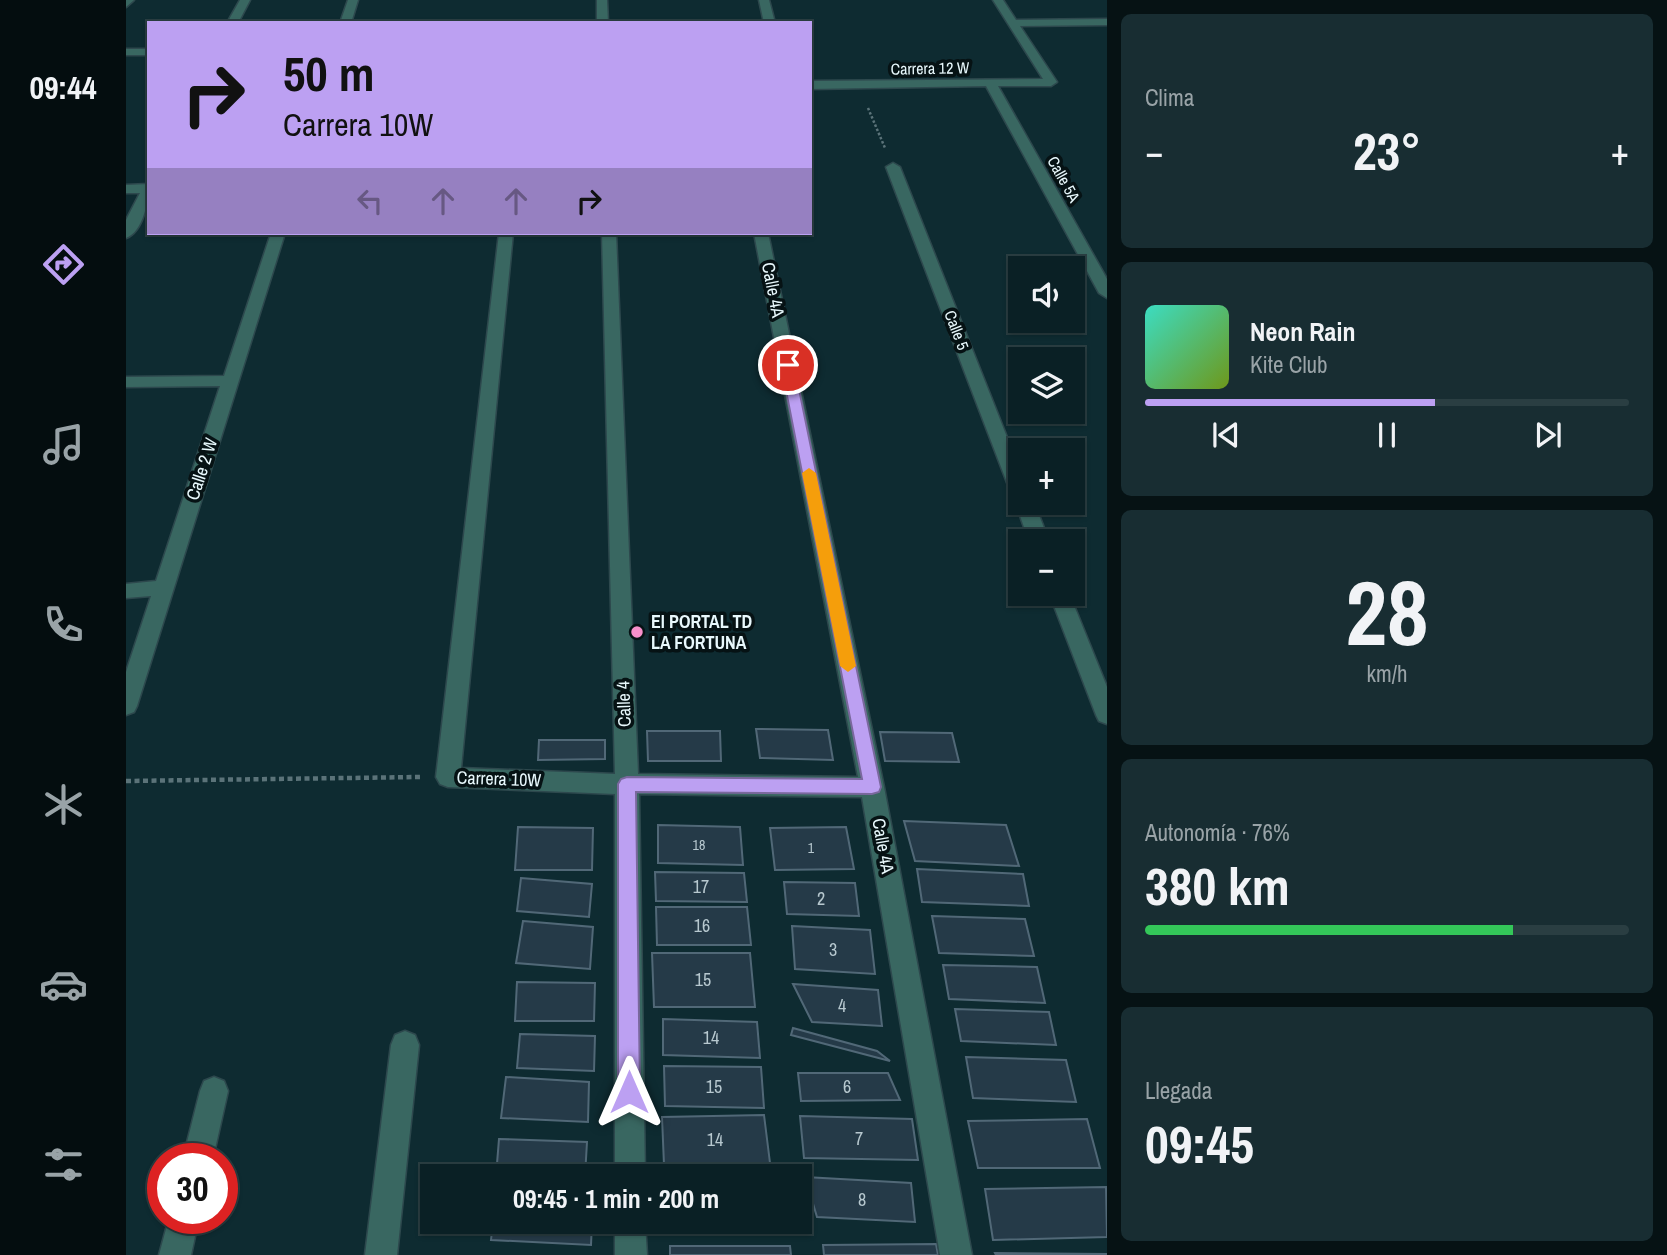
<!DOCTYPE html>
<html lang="es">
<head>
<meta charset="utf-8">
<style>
	:root { --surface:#0a2025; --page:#182d32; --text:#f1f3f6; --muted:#99a3a7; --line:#2a3e42; --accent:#bca0f2 }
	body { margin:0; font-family:"Archivo Narrow",sans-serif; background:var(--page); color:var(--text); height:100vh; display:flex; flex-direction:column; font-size:26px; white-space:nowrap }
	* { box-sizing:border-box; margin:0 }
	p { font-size:23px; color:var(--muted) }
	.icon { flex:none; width:38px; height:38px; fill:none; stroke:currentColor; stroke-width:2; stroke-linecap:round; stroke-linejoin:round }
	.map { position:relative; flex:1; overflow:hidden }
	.drawer { display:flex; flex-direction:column; gap:14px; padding:14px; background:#061214; width:560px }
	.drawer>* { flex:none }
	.hud { position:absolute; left:21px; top:21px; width:665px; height:214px; border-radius:0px; box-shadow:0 2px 5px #0004,0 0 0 2px var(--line); background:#bca0f2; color:#111; overflow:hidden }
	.controls { position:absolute; left:882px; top:256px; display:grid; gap:14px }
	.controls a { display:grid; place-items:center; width:77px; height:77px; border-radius:0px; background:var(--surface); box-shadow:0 2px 5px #0004,0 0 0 2px var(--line); font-size:35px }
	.speed { position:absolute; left:21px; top:1143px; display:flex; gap:14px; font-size:35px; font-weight:700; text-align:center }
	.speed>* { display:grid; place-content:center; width:91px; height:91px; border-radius:50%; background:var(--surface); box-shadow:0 2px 5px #0004,0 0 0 2px var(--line); line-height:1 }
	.speed .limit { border:10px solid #d22; background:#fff; color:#111 }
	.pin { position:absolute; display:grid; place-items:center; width:60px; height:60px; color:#fff; margin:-30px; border:4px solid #fff; border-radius:50%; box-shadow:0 2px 7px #0007 }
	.me { position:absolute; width:77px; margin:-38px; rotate:0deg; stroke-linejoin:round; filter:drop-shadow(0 0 5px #0008) }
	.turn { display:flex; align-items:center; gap:24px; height:147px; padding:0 21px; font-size:32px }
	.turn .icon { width:91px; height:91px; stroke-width:2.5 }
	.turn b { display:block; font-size:49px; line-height:60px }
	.lanes { display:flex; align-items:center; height:66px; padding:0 21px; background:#0003; justify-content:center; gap:35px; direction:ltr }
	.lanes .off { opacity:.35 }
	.big { font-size:52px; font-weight:800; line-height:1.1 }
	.drawer .tile { flex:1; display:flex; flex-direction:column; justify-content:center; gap:10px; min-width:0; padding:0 24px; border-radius:10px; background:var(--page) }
	.drawer .dial { align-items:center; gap:0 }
	.dial b { font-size:91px; line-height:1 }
	.song { display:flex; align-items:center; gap:21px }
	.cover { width:84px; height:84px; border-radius:10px; background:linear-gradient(135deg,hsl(170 70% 55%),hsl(80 70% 35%)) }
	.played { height:7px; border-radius:4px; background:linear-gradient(90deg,var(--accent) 60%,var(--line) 60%) }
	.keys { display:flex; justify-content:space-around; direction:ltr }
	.heat { display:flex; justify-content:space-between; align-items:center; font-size:38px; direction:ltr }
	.charge { height:10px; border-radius:5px; background:linear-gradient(90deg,#34c759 76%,var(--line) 0) }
	.trip { position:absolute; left:294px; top:1164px; width:392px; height:70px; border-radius:0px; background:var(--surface); box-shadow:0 2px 5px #0004,0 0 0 2px var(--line); font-weight:800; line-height:70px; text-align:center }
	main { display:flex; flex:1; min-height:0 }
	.menu { display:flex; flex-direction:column; width:126px; justify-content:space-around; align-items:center; background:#040d0f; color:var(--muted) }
	.menu .icon { width:49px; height:49px }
	.menu .selected { color:var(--accent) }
	.menu b { font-size:32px; color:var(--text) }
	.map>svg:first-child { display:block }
	.building { fill:#253a48; stroke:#516877; stroke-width:2 }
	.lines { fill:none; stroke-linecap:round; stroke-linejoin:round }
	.lane-casing { stroke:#2d484d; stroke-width:3 }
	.street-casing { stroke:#2d484d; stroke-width:3 }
	.path-far1 { stroke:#5b7379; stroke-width:2.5; stroke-dasharray:2.5 2; stroke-linecap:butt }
	.path { stroke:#5b7379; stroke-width:4.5; stroke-dasharray:5 3.5; stroke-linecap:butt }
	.lane { fill:#396761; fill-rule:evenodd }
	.street { fill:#396761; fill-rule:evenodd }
	.route { fill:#bca0f2; stroke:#7a689d; stroke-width:2 }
	.slow { fill:#f59e0b }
	.poi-dot { fill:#f890cb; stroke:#061214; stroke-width:2.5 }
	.labels { text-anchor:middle; stroke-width:7; stroke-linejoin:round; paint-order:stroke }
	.number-label { font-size:14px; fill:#b7c8cf }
	.far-street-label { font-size:16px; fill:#e8f8fc; stroke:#061214 }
	.street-label { font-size:18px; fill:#e8f8fc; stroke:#061214 }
	.poi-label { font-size:18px; font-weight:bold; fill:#e8f8fc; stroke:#061214; text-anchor:start }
	.near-number-label { font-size:18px; fill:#b7c8cf }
</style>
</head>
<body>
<main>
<nav class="menu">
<b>09:44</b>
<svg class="icon selected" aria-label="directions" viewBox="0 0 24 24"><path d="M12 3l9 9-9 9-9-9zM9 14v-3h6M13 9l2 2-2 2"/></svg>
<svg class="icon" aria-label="music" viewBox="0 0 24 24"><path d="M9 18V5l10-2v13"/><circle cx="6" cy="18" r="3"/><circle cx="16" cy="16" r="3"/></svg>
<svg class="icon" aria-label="phone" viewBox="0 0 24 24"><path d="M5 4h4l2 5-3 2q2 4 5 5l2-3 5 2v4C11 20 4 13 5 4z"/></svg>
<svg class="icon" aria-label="climate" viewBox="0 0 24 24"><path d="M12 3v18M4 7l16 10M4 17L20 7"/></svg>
<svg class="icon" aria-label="car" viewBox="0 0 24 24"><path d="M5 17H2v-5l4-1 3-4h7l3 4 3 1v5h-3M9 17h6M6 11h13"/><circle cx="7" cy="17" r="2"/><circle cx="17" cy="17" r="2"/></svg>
<svg class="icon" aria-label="filters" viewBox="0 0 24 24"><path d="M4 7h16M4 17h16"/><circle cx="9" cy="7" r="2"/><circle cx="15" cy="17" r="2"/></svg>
</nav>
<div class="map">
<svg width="981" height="1255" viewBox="0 0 981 1255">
	<rect width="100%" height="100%" fill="#0e2b31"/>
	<g class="building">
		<polygon points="630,729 702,730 707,760 634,758"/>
		<polygon points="521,731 594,731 595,761 522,761"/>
		<polygon points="754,732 826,733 833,762 759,761"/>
		<polygon points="413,740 479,740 479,759 412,760"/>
		<polygon points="778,821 880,825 893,866 789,861"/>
		<polygon points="532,825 614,827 617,865 532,863"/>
		<polygon points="392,827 467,828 466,870 389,870"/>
		<polygon points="720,827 728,869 649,870 644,828"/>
		<polygon points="791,869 897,874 903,906 796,902"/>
		<polygon points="529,872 618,873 621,902 530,901"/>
		<polygon points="395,878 466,884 463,917 391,911"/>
		<polygon points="658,882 729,883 733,916 661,914"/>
		<polygon points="530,907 621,907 625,945 531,945"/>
		<polygon points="806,916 899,919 908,956 813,953"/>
		<polygon points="397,921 467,927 464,969 390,963"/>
		<polygon points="666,926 744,930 749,974 669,969"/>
		<polygon points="526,953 624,953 629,1007 528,1007"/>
		<polygon points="817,965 911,967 919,1003 823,999"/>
		<polygon points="391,982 469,983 468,1021 389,1021"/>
		<polygon points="667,984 752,990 756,1026 686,1022"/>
		<polygon points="829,1009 923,1012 930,1045 835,1041"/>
		<polygon points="537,1019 631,1022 634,1058 537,1055"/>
		<polygon points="667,1028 751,1051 764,1061 665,1035"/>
		<polygon points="394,1034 469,1036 468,1071 391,1068"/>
		<polygon points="840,1057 940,1060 950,1102 847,1098"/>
		<polygon points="538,1066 635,1067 638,1108 539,1106"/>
		<polygon points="672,1073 762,1073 774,1100 675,1101"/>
		<polygon points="380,1077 463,1082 462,1122 375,1118"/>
		<polygon points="638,1115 644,1163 538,1165 536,1117"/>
		<polygon points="674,1116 786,1119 792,1160 678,1158"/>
		<polygon points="961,1119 974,1168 852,1168 842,1121"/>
		<polygon points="373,1139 461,1142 459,1176 370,1176"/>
		<polygon points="649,1172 649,1176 543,1176 543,1174"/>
		<polygon points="679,1177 785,1183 789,1222 691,1217"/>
		<polygon points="980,1187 981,1237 867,1240 859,1189"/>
		<polygon points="367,1222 466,1222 465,1245 365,1240"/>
		<polygon points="546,1222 654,1222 655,1232 546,1234"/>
		<polygon points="810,1244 812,1255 698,1255 697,1245"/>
		<polygon points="544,1246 664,1246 665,1255 544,1255"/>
		<polygon points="869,1253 981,1254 981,1255 870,1255"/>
	</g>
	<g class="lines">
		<g class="lane-casing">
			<g id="lane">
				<polygon points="279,1031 289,1035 293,1045 271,1255 239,1255 265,1045 269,1035"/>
				<polygon points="88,1077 98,1081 102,1091 87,1158 57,1158 74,1091 78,1081"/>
				<polygon points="43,1218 73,1218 65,1255 33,1255"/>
			</g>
		</g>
		<g class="street-casing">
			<g id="street">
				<polygon points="0,0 8,0 0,7"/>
				<polygon points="114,0 124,0 112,23 101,23"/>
				<polygon points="222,0 232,0 225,23 214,23"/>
				<polygon points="471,0 481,0 482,23 471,23"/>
				<polygon points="633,0 643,0 649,23 638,23"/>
				<polygon points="867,0 877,0 890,20 981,19 981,25 894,26 931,82 925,86 872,86 981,279 981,298 973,293 860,86 684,89 684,81 917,79"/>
				<rect x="0" y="49" width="23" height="6"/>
				<polygon points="767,163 774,167 894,470 894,502 908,502 923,541 903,541 889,502 891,498 885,493 760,167"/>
				<path d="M23,184C23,200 17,232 0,238V220L14,193H0V185Z"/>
				<polygon points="145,233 159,233 11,706 8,712 0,715 0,672 25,596 0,598 0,584 30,581 94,386 0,387 0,377 98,376"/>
				<polygon points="373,233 387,233 335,768 489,774 476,233 490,233 512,774 732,777 628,233 642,233 758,787 846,1255 814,1255 736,797 513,794 519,1176 489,1176 489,794 322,787 314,784 310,777"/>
				<polygon points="923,593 943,593 981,687 981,724 973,721 970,715"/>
				<polygon points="489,1222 519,1222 521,1255 489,1255"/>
			</g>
		</g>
		<polyline class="path-far1" points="742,108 759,148"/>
		<polyline class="path" points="0,781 294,777"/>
		<use href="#lane" class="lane"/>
		<use href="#street" class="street"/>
	</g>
	<polygon class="route" points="662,361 668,365 755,787 753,792 746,794 510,792 514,1092 511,1100 503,1103 496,1100 492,1092 492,784 495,779 501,777 736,779 655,365"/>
	<polygon class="slow" points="683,468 690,473 730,666 722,672 714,666 676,473"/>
	<circle class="poi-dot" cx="511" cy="632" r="7"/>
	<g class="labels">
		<g class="number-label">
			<text x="573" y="850">18</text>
			<text x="685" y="853">1</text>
		</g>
		<g class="far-street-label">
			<text transform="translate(804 68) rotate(-1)" y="6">Carrera 12 W</text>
			<text transform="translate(938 179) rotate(61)" y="6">Calle 5A</text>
			<text transform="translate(831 330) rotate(69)" y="6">Calle 5</text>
		</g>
		<g class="street-label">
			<text transform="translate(647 290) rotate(79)" y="6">Calle 4A</text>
			<text transform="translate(76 469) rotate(-72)" y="6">Calle 2 W</text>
			<text transform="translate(498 704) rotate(-92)" y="6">Calle 4</text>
			<text transform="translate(373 779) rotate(2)" y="6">Carrera 10W</text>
			<text transform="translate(757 846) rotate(80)" y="6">Calle 4A</text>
		</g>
		<g class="poi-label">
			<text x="525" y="628">El PORTAL TD<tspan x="525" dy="21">LA FORTUNA</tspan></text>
		</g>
		<g class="near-number-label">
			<text x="575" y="893">17</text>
			<text x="695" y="905">2</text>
			<text x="576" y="932">16</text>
			<text x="707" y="956">3</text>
			<text x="577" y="986">15</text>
			<text x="716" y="1012">4</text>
			<text x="585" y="1044">14</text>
			<text x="588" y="1093">15</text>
			<text x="721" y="1093">6</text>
			<text x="733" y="1145">7</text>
			<text x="589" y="1146">14</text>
			<text x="736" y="1206">8</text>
		</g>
	</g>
</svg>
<div class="controls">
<a><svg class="icon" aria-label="sound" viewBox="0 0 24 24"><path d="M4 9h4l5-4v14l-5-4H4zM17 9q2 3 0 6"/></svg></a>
<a><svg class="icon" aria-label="layers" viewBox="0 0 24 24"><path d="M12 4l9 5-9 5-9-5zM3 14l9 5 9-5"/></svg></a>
<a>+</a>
<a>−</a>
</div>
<div class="speed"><div class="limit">30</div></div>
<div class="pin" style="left:662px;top:365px;background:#d93025"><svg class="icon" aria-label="arrive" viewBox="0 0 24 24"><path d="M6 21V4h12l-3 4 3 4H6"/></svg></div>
<svg class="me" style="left:503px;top:1092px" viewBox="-20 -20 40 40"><path d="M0-17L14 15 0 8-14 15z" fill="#bca0f2" stroke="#fff" stroke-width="4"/></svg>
<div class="trip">09:45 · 1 min · 200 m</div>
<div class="hud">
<div class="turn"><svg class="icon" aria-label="right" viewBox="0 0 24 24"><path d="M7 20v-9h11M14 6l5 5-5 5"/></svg><div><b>50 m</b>Carrera 10W</div></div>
<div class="lanes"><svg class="icon off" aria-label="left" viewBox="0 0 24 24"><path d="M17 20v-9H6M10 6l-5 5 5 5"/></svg><svg class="icon off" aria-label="ahead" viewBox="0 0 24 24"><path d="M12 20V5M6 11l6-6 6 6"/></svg><svg class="icon off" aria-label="ahead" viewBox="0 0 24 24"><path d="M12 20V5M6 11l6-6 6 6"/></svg><svg class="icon" aria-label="right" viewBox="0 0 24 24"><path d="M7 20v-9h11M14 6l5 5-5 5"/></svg></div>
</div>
</div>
<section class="drawer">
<div class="tile"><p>Clima</p>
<div class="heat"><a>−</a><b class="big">23°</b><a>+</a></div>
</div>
<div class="tile">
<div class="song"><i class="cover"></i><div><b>Neon Rain</b><p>Kite Club</p></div></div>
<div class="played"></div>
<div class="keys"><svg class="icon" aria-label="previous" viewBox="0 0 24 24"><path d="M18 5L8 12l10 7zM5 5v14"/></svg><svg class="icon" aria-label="pause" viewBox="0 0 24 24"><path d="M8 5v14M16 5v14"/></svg><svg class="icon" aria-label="next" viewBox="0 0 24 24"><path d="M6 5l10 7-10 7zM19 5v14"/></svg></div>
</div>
<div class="tile dial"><b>28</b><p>km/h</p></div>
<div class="tile"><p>Autonomía · 76%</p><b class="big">380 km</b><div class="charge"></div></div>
<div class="tile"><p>Llegada</p><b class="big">09:45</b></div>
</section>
</main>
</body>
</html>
